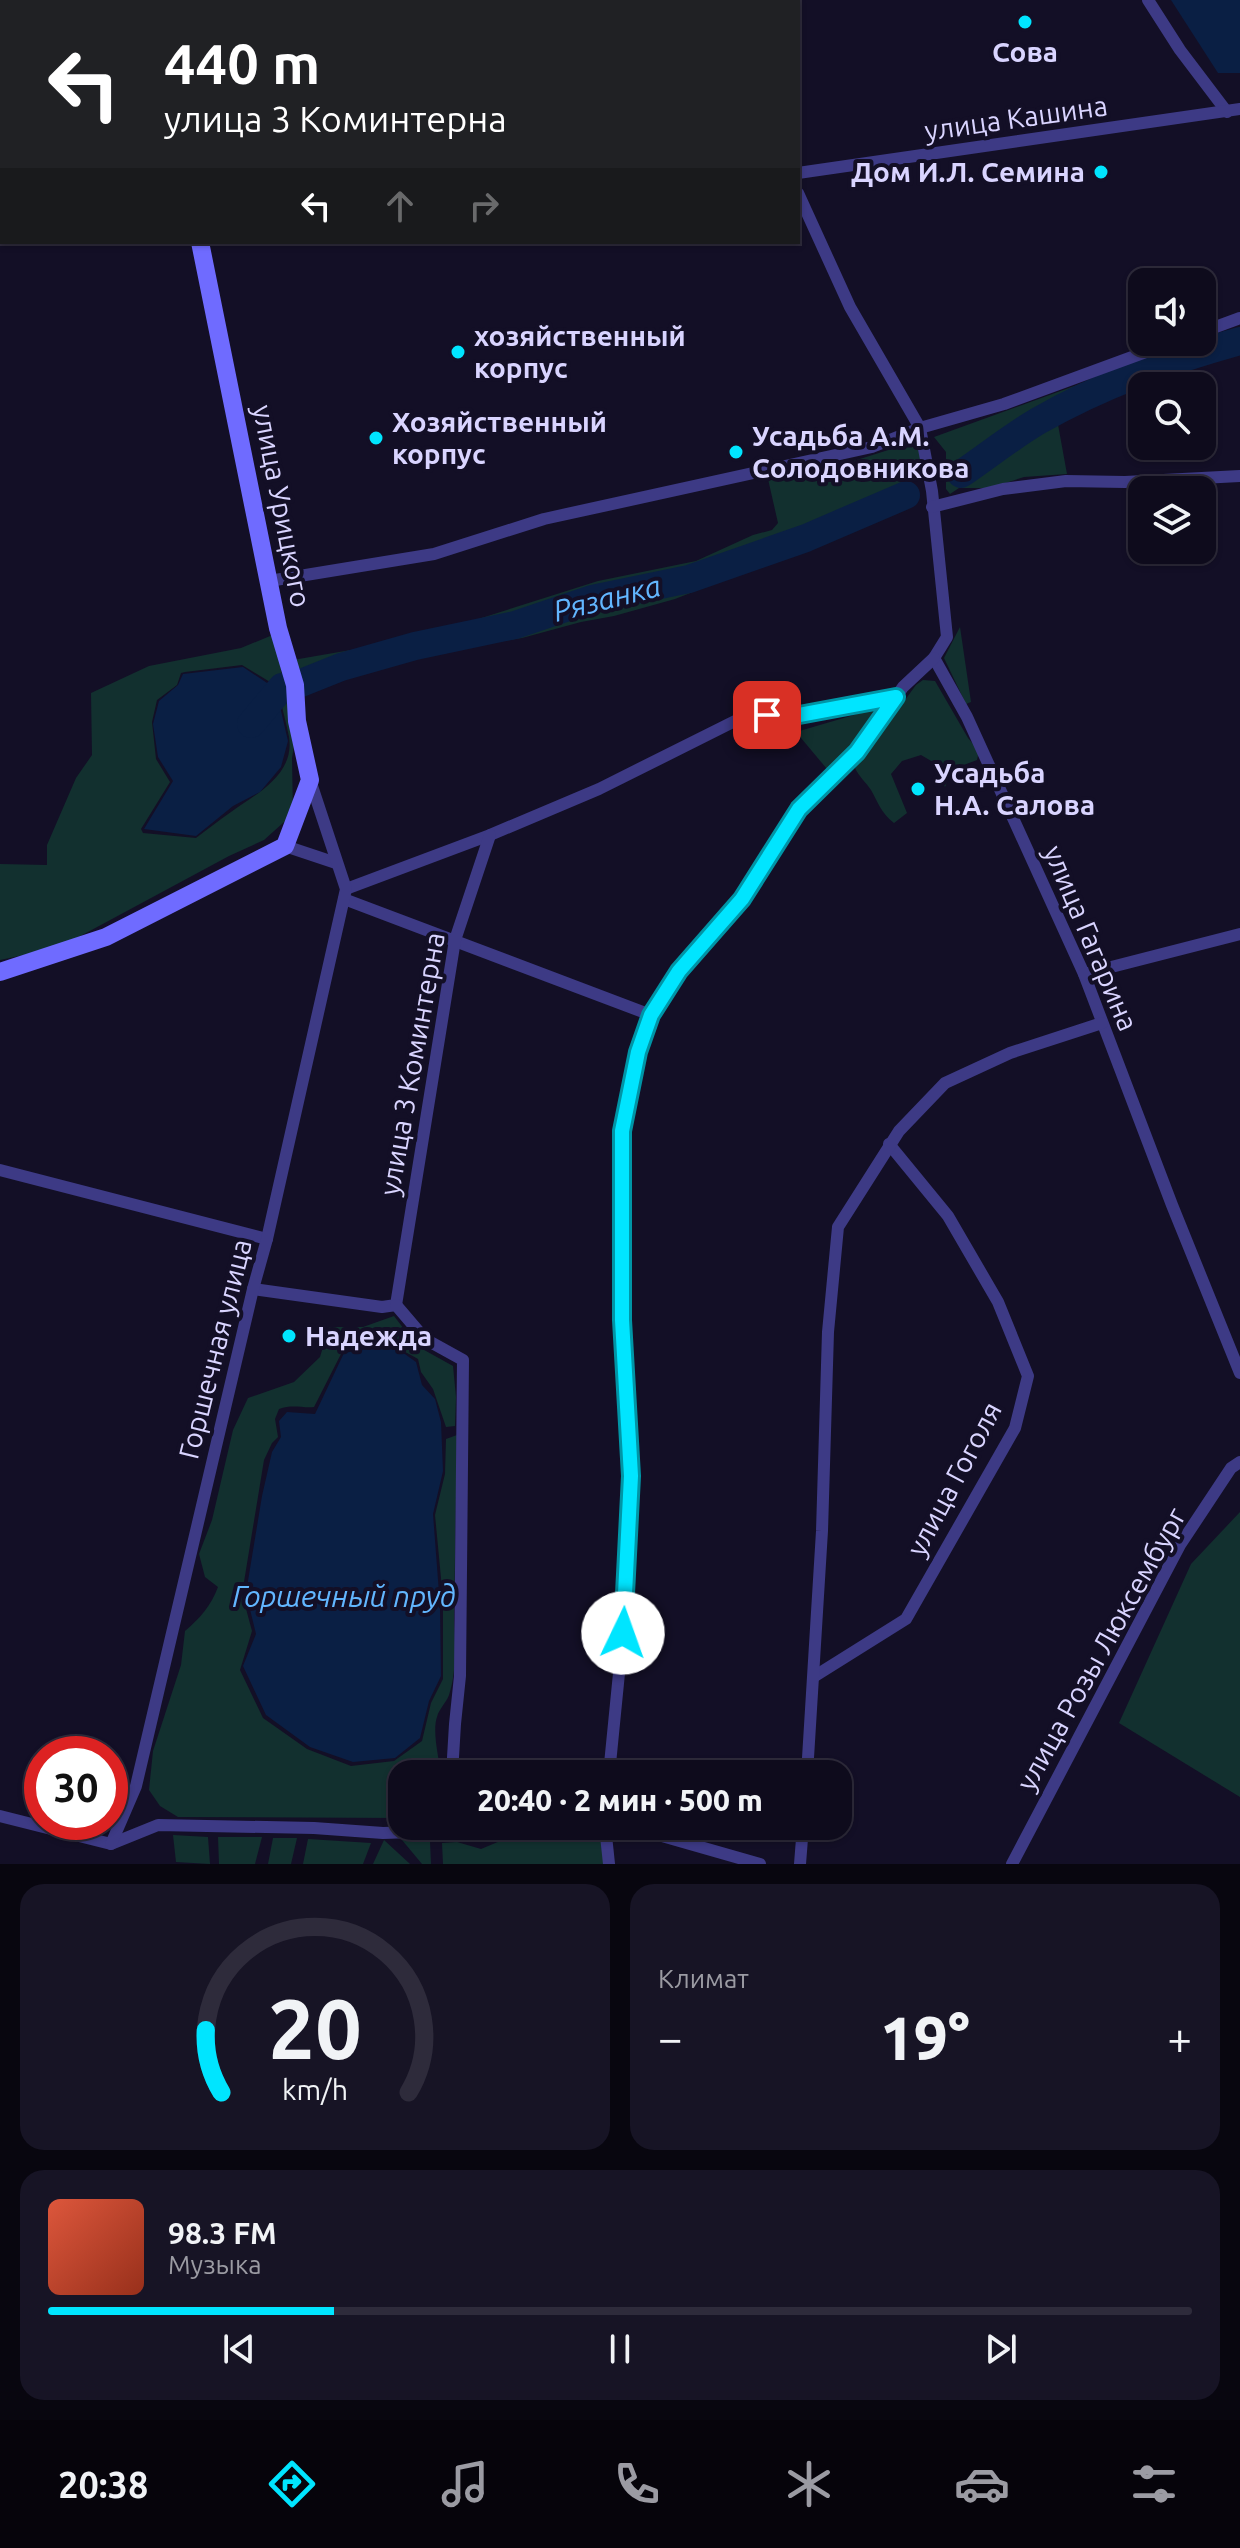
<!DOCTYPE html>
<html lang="ru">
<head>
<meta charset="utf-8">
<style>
	:root { --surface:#0e0b1c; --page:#171425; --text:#f1f3f6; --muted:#9b9ba3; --line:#2e2b3b; --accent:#00e5ff }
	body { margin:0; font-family:Ubuntu,sans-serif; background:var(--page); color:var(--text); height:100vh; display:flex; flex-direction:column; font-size:30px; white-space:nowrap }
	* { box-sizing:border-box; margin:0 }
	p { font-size:26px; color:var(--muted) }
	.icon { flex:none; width:44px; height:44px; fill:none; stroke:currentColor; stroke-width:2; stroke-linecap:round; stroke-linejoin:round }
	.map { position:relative; height:1864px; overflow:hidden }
	.sheet { display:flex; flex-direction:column; gap:20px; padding:20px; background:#08060f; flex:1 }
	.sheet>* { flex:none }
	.guide { position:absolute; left:0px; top:0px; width:800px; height:244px; box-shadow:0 2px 6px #0004,0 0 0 2px var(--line); background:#202124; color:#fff; overflow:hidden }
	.buttons { position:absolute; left:1128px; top:268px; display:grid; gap:16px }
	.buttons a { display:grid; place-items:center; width:88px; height:88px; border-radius:16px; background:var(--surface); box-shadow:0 2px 6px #0004,0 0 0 2px var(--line); font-size:40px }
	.speed { position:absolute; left:24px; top:1736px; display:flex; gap:16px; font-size:40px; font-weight:700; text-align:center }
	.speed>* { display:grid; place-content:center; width:104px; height:104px; border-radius:50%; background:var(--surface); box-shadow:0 2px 6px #0004,0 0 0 2px var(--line); line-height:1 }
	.speed .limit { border:12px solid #d22; background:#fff; color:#111 }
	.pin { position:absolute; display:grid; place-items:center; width:68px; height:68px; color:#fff; margin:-34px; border-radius:16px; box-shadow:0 4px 12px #0006 }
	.me { position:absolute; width:88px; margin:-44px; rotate:3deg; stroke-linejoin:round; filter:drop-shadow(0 0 6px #0008) }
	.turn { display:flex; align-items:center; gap:28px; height:168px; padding:0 32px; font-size:36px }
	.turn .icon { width:104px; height:104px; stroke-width:2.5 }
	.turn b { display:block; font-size:56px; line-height:68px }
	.lanes { display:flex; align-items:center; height:76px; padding:0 32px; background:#0003; justify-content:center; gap:40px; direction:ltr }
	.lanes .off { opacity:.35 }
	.big { font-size:60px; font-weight:800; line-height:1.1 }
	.sheet .tile { flex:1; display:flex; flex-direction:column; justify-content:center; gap:12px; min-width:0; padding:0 28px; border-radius:24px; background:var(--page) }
	.sheet .dial { align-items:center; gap:0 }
	.dial svg { height:208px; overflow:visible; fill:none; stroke:var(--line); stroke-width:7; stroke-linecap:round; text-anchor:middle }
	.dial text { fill:var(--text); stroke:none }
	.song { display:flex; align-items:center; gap:24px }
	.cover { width:96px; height:96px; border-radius:12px; background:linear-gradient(135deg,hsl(10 70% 55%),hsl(10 70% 35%)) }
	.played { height:8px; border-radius:4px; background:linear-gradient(90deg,var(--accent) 25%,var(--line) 25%) }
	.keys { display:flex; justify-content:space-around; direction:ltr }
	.heat { display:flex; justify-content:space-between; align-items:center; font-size:44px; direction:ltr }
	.sheet .tiles { flex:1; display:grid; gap:20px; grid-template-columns:1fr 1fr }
	.tile:last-child { grid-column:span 2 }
	.trip { position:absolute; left:388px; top:1760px; width:464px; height:80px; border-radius:24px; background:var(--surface); box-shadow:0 2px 6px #0004,0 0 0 2px var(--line); font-weight:800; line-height:80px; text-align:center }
	.dock { display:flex; height:128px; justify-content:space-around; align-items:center; background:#06040b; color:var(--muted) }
	.dock .icon { width:56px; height:56px }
	.dock .on { color:var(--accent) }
	.dock b { font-size:36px; color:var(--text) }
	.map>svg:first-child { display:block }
	.green { fill:#12302f }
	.water { fill:#0a1f44 }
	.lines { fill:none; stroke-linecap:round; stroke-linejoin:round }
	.river { stroke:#0a1f44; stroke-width:28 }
	.street { stroke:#3d3a85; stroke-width:12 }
	.secondary { stroke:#6f6bff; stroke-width:18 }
	.route-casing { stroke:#0095a6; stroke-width:20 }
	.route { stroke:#00e5ff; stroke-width:14 }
	.poi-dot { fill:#00e5ff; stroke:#130f26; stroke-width:3 }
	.labels { text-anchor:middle; stroke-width:8; stroke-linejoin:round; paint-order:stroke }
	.poi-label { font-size:28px; font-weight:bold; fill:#d9d4ff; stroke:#130f26; text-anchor:start }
	.street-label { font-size:28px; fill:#d9d4ff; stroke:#130f26 }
	.water-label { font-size:30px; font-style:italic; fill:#62b6ff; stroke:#130f26 }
</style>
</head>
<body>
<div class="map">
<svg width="1240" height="1864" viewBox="0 0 1240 1864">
	<rect width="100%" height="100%" fill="#130f26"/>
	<g class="green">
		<polygon points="1240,327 1240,345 1194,356 1193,364 1063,412 1057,419 1067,474 1024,477 990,488 959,488 950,494 946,489 946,452 934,437 1195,342 1202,342 1202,340"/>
		<polygon points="920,440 920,474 898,494 875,501 813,532 763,546 747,568 739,574 675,599 614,616 581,622 522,638 390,660 305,693 293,660 368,647 472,621 598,581 696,561 753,535 772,530 778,523 768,479 844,464"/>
		<polygon points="960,627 971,702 966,704 944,658"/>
		<path d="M275,634L283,681L275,685L242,665L185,672L181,673L177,685L157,700L152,722L156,759L170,782L141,829L143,833L196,838C208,829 219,820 231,812C256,794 295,775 289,737C286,721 281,705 278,689L282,687L296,734L292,758L293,814L264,840L229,856L73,940L29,954L0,960V864L47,865V845L76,778L92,755L91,693L149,666L241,648Z"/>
		<path d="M923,680L935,681L968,738L979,751L977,760L953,769L945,787L933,762L921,755L902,761L891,774L907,813L894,823C881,813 879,804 871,790C866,782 859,777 855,768L916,685Z"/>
		<polygon points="888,705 827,769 796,732"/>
		<path d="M394,1316L417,1346L453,1366L456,1397L455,1426L446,1427L433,1389L421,1372L418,1359C393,1344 369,1338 342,1352L314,1407C301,1408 292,1404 279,1409L275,1419L278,1437L272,1443L264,1460L242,1594L252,1631L240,1670L263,1718L307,1749L351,1766L394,1761L422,1741L431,1703L443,1679V1599L435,1515L445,1474L446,1439L457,1435L454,1619C455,1644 457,1671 449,1695C446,1703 439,1709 437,1717C432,1731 439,1759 441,1774H402V1818L178,1817L160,1806L149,1790L153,1751L181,1665L185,1631C200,1618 211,1606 218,1587L205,1577L199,1554L212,1520L233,1430L248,1398L294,1382L320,1357L329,1327H363Z"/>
		<polygon points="1240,1512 1240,1797 1119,1723 1191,1564"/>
		<polygon points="527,1826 578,1838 595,1832 605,1834 604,1864 443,1864 442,1843 457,1842 481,1849 505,1839 508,1834"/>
		<polygon points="173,1835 208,1837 210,1864 176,1862"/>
		<polygon points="218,1837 262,1837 255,1864 219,1864"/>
		<polygon points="273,1838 297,1838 291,1864 268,1864"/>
		<polygon points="308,1839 371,1843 363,1864 303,1864"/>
		<polygon points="384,1840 410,1864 373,1864"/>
		<polygon points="402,1840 430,1841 431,1864 422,1864"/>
	</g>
	<g class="water">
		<polygon points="1171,0 1240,0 1240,73 1218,73"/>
		<polygon points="243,667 276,689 288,741 281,767 260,792 233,806 196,836 144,829 173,781 158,757 153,724 159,701 178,685 183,674"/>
		<polygon points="383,1346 402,1352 416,1362 422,1385 435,1399 441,1422 443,1471 433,1514 440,1606 441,1676 429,1701 420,1738 395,1758 353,1762 310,1747 266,1715 243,1666 256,1634 246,1593 262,1496 272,1452 281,1437 279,1421 287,1412 315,1414 344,1353"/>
	</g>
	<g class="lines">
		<g class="river">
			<path d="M961,474C986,457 1011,437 1038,421C1103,384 1168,361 1240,341"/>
			<polyline points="301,683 341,667 415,646 515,625 592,599 689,579 806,538 906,495"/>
			<polyline points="251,724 282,687"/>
		</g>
		<g class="street">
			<polyline points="712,0 713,2"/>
			<polyline points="1148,0 1180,50 1227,112"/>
			<polyline points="798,173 1240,109"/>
			<polyline points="0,193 2,193"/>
			<polyline points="798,193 850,307 920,428 932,491 947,637 934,658 967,717 1084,974 1172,1205 1240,1373"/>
			<polyline points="1202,332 1240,318"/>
			<polyline points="932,507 1003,489 1066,481 1125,482 1240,476"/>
			<polyline points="269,581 434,554 544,519 872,447 920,428 1004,404 1173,342"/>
			<polyline points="285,846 336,863"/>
			<polyline points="346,889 490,835 599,789 751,713 783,718 896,697"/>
			<polyline points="344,899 651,1015"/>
			<polyline points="1084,974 1240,934"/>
			<polyline points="0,1170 267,1239"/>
			<polyline points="253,1289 382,1307 396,1305 455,940 490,835"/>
			<polyline points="396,1305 425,1339 463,1360 460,1676 455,1724 452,1774"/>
			<polyline points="815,1676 906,1619 1015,1428 1028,1376 998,1302 948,1216 889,1144"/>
			<polyline points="609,1774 623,1633 631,1476 622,1320 622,1131 638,1052 651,1015 679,971 742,899 799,809 857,752 903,687 934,658"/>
			<polyline points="807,1774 822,1531 828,1332 838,1227 899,1131 945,1083 1010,1053 1102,1023"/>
			<polyline points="0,1816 111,1844 158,1825 314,1828 383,1833 442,1831 453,1826"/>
			<polyline points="605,1826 609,1864"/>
			<polyline points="627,1826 760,1864"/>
			<polyline points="111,1844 136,1786 253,1289 267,1239 346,889 310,780"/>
			<polyline points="800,1864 803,1826"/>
			<polyline points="1012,1864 1180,1545 1231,1468 1240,1462"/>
		</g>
		<g class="secondary">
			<polyline points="168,0 168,2"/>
			<polyline points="0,972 106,937 285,846 310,780 297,721 295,685 278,628 200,242"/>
		</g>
	</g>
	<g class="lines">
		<g class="route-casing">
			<polyline id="route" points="623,1633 631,1476 622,1320 622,1131 638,1052 651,1015 679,971 742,899 799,809 857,752 896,697 783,718 767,715"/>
		</g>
		<use href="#route" class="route"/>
	</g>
	<g class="poi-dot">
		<circle cx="1025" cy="22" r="8"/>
		<circle cx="1101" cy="172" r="8"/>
		<circle cx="458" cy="352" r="8"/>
		<circle cx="376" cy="438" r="8"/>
		<circle cx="736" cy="452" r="8"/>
		<circle cx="918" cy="789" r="8"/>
		<circle cx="289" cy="1336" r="8"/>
	</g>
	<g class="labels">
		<g class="poi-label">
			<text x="1025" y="62" text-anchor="middle">Сова</text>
			<text x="1085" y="182" text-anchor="end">Дом И.Л. Семина</text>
			<text x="474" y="346">хозяйственный<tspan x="474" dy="32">корпус</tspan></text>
			<text x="392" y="432">Хозяйственный<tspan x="392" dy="32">корпус</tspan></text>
			<text x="752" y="446">Усадьба А.М.<tspan x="752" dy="32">Солодовникова</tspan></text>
			<text x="934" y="783">Усадьба<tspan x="934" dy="32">Н.А. Салова</tspan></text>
			<text x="305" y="1346">Надежда</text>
		</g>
		<g class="street-label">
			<text transform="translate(1016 118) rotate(-8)" y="10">улица Кашина</text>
			<text transform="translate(282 506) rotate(79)" y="10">улица Урицкого</text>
			<text transform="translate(1091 938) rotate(67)" y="10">улица Гагарина</text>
			<text transform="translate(412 1064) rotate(-80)" y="10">улица 3 Коминтерна</text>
			<text transform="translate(215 1349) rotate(-76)" y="10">Горшечная улица</text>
			<text transform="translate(954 1479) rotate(-62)" y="10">улица Гоголя</text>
			<text transform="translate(1101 1649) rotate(-61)" y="10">улица Розы Люксембург</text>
		</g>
		<g class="water-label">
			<text transform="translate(607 599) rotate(-14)" y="10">Рязанка</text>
			<text x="344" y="1607">Горшечный пруд</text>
		</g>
	</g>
</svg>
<div class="buttons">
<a><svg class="icon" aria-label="sound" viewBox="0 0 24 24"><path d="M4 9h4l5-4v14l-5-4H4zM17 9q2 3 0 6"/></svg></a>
<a><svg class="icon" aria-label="search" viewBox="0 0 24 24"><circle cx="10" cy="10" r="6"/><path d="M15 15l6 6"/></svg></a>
<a><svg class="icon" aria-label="layers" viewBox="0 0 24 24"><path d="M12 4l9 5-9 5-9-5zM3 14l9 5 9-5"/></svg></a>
</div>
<div class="speed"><div class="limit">30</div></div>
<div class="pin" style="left:767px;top:715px;background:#d93025"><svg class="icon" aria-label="arrive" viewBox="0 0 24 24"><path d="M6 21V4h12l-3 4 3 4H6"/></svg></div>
<svg class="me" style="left:623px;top:1633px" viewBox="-20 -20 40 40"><circle r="19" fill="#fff"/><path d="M0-13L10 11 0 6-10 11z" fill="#00e5ff"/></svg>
<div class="trip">20:40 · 2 мин · 500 m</div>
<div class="guide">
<div class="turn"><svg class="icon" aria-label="left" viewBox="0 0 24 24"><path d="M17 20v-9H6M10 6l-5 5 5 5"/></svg><div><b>440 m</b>улица 3 Коминтерна</div></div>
<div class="lanes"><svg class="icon" aria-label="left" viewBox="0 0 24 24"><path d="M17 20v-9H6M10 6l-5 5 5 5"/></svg><svg class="icon off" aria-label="ahead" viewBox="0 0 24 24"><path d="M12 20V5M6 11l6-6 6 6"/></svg><svg class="icon off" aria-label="right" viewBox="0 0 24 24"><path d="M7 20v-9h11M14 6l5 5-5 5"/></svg></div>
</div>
</div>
<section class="sheet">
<div class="tiles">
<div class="tile dial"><svg viewBox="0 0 100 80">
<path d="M14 69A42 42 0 1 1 86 69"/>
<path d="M14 69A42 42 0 0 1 8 45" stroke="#00e5ff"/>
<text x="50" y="56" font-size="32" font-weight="700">20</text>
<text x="50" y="72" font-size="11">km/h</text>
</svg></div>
<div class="tile"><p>Климат</p>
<div class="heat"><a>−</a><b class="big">19°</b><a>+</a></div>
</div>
<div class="tile">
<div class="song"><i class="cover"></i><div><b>98.3 FM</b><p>Музыка</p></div></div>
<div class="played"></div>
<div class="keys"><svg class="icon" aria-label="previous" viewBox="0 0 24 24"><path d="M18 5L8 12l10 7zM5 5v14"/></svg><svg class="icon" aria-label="pause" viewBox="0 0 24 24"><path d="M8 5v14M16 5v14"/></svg><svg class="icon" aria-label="next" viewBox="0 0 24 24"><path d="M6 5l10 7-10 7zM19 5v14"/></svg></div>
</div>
</div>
</section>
<nav class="dock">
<b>20:38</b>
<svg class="icon on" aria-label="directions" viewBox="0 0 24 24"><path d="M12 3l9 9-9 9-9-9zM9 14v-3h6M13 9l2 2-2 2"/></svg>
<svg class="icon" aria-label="music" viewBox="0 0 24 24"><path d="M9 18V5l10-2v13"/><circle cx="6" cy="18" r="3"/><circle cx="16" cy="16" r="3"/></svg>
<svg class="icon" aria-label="phone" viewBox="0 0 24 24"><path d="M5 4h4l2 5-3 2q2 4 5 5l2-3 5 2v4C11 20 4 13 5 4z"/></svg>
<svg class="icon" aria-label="climate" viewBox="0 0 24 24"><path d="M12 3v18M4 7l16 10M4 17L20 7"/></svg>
<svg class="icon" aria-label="car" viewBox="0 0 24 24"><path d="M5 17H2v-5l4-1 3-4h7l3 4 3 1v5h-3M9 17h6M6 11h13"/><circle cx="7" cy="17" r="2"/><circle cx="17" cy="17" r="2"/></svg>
<svg class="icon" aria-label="filters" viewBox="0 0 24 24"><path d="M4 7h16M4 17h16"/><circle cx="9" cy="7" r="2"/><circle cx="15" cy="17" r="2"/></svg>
</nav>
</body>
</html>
